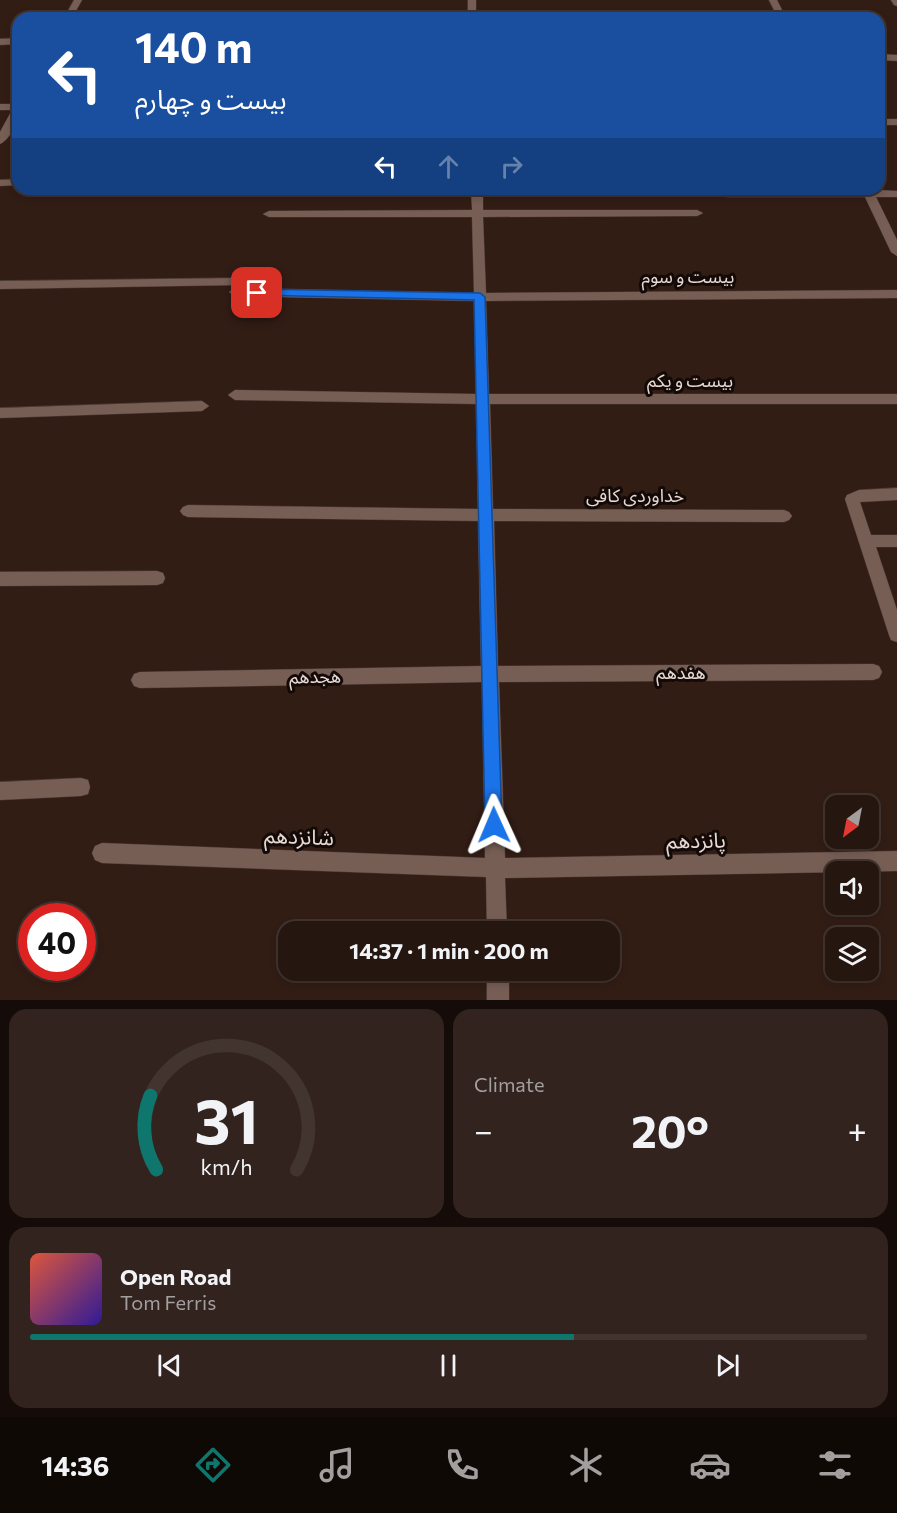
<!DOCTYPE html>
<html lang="en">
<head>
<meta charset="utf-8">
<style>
	:root { --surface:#261610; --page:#32231e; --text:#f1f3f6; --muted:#a49f9f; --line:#423530; --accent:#0f766e }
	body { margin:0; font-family:Commissioner,"Noto Sans Arabic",sans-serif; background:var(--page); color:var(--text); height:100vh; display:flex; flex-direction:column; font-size:22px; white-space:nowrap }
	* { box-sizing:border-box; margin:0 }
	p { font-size:20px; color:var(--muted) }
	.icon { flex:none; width:33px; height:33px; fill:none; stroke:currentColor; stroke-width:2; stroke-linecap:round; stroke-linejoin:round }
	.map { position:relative; height:1000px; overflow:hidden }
	.sheet { display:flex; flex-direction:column; gap:9px; padding:9px; background:#150c09; flex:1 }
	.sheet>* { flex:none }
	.banner { position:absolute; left:12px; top:12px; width:873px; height:183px; border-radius:18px; box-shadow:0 3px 9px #0003,0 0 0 2px var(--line); background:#1a4fa0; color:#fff; overflow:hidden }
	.needle { width:39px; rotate:212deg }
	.tools { position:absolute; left:825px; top:795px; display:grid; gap:12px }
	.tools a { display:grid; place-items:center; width:54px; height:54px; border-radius:12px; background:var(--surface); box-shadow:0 3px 9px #0003,0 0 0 2px var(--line); font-size:30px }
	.speed { position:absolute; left:18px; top:903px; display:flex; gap:12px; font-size:30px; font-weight:700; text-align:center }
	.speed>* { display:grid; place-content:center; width:78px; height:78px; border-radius:50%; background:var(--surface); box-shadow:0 3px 9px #0003,0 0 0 2px var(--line); line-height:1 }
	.speed .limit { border:9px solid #d22; background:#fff; color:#111 }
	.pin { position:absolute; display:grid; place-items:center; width:51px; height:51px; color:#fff; margin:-26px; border-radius:12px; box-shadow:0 3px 9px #0006 }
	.me { position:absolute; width:66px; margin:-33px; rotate:359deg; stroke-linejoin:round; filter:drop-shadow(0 0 4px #0008) }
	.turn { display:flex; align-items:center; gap:21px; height:126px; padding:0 24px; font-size:27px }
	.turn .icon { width:78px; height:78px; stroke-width:2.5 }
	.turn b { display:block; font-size:42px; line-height:51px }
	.lanes { display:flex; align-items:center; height:57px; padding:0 24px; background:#0003; justify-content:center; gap:30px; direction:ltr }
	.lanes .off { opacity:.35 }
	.big { font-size:45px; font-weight:700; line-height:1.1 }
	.sheet .card { flex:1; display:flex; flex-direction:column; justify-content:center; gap:9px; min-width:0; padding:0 21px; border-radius:18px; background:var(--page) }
	.sheet .dial { align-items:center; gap:0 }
	.dial svg { height:156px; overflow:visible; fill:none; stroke:var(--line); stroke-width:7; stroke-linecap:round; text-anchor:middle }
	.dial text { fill:var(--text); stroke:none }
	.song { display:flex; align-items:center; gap:18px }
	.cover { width:72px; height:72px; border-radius:9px; background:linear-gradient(135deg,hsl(10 70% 55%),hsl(250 70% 35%)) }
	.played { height:6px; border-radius:3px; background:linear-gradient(90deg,var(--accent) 65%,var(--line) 65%) }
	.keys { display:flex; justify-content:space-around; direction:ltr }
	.heat { display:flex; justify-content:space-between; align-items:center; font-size:33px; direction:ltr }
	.sheet .tiles { flex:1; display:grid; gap:9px; grid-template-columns:1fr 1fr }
	.card:last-child { grid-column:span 2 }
	.trip { position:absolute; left:278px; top:921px; width:342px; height:60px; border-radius:18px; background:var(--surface); box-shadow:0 3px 9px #0003,0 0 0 2px var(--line); font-weight:700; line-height:60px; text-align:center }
	.tabs { display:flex; height:96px; justify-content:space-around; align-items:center; background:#0f0906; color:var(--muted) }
	.tabs .icon { width:42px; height:42px }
	.tabs .selected { color:var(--accent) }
	.tabs b { font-size:27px; color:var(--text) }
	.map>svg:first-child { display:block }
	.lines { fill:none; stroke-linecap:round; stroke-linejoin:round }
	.minor-casing { stroke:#4b3934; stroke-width:1 }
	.minor { fill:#775e55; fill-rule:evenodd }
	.route { fill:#1a73e8; stroke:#114b97; stroke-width:1.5 }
	.labels { text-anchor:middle; stroke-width:6; stroke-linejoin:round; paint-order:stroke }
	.street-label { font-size:18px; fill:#e8d9d4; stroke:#130a07 }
	.near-street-label { font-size:21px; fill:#e8d9d4; stroke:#130a07 }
</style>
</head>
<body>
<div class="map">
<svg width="897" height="1000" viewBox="0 0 897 1000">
	<rect width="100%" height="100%" fill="#321d15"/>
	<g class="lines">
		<g class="minor-casing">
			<g id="minor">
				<polygon points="74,0 82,0 72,18 64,18"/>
				<rect x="468" y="0" width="8" height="18"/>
				<polygon points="769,0 777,0 786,18 778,18"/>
				<polygon points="891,0 897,0 897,6 894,5"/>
				<polygon points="18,38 18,44 0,45 0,39"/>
				<polygon points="879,54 897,55 897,61 879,60"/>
				<path d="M0,104H18C18,117 13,138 0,144V132L12,110H0Z"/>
				<rect x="879" y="119" width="18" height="6"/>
				<polygon points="18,179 18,185 0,186 0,180"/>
				<polygon points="471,189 483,189 483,210 697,210 703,213 697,216 483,217 486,293 897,290 897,298 486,301 489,394 897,394 897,404 490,404 493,509 784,510 789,512 792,516 789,520 784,522 494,521 498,666 873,664 879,666 882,672 879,678 873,680 499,682 505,858 897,851 897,871 505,878 507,932 487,932 486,877 102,863 95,860 92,853 95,846 102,843 485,858 482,682 140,688 134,686 131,680 134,674 140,672 481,666 478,521 188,517 183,515 180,511 183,507 188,505 478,509 476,404 235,400 228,395 235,390 476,394 474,301 235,296 229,292 235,288 474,293 472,217 269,217 263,214 269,211 472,210"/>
				<polygon points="860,189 897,191 897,197 876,197 897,240 897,256 891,252 865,197 727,197 721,194 727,191 861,191"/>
				<polygon points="234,278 240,282 238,285 0,289 0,281"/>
				<polygon points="202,401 209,406 202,411 0,418 0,408"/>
				<polygon points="897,488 897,500 860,502 871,535 897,535 897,547 876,547 897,610 897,642 891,640 889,635 845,499 847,495 859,490"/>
				<polygon points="157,571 163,573 165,578 163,583 157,585 0,586 0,572"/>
				<polygon points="81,778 88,780 90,787 88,794 81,796 0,800 0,782"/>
				<rect x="487" y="970" width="22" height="30"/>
			</g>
		</g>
		<use href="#minor" class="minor"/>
	</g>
	<polygon class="route" points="257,289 480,293 485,297 502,825 500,831 494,834 487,831 485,825 474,300 253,295 252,293"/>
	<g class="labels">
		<g class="street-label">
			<text x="688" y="283">بیست و سوم</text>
			<text x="690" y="387">بیست و یکم</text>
			<text x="635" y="502">خداوردی کافی</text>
			<text x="681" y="679">هفدهم</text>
			<text transform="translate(315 677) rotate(-1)" y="6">هجدهم</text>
		</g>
		<g class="near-street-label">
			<text transform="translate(299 837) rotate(2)" y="7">شانزدهم</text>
			<text transform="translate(696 841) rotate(-1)" y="7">پانزدهم</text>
		</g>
	</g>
</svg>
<div class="tools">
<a><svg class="needle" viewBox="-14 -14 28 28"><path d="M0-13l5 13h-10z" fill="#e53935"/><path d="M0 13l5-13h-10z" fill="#a49f9f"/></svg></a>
<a><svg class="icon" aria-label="sound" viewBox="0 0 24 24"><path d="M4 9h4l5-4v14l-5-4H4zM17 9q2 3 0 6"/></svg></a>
<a><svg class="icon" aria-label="layers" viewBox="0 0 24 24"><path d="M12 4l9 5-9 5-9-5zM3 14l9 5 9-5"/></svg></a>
</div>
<div class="speed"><div class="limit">40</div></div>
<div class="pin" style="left:257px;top:293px;background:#d93025"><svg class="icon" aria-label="arrive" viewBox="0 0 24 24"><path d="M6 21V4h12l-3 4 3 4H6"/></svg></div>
<svg class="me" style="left:494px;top:825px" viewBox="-20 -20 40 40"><path d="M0-17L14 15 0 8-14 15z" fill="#1a73e8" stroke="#fff" stroke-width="4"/></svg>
<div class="trip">14:37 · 1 min · 200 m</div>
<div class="banner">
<div class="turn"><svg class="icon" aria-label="left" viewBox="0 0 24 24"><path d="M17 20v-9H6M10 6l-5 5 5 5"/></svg><div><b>140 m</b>بیست و چهارم</div></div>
<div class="lanes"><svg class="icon" aria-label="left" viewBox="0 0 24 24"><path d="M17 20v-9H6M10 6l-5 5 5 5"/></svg><svg class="icon off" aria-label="ahead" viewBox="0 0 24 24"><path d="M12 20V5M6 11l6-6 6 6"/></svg><svg class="icon off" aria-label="right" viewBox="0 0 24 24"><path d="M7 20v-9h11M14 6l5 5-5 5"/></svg></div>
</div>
</div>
<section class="sheet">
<div class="tiles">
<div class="card dial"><svg viewBox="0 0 100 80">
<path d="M14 69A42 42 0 1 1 86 69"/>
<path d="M14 69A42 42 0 0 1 11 31" stroke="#0f766e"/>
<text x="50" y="56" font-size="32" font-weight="700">31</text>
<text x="50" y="72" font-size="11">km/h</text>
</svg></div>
<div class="card"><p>Climate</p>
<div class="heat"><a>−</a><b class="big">20°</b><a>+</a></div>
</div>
<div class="card">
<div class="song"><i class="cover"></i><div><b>Open Road</b><p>Tom Ferris</p></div></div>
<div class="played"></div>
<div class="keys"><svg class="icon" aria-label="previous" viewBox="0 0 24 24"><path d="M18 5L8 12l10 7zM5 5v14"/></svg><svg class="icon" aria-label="pause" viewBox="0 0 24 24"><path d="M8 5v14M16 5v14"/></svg><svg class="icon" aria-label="next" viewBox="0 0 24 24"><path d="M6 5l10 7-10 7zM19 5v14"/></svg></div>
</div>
</div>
</section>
<nav class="tabs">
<b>14:36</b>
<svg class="icon selected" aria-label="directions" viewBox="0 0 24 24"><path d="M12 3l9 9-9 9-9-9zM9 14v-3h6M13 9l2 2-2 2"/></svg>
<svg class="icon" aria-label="music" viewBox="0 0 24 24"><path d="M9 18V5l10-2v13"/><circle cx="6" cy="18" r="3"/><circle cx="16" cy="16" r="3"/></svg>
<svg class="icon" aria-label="phone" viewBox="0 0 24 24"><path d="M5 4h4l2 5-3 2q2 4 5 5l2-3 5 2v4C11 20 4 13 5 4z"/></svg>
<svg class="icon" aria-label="climate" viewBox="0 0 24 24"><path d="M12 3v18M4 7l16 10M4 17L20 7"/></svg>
<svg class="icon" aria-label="car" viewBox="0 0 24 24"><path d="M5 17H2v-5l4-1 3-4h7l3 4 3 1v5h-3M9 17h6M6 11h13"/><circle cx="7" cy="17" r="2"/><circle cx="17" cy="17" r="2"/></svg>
<svg class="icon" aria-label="filters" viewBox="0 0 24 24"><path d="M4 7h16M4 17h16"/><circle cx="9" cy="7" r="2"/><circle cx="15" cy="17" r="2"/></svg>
</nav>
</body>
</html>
